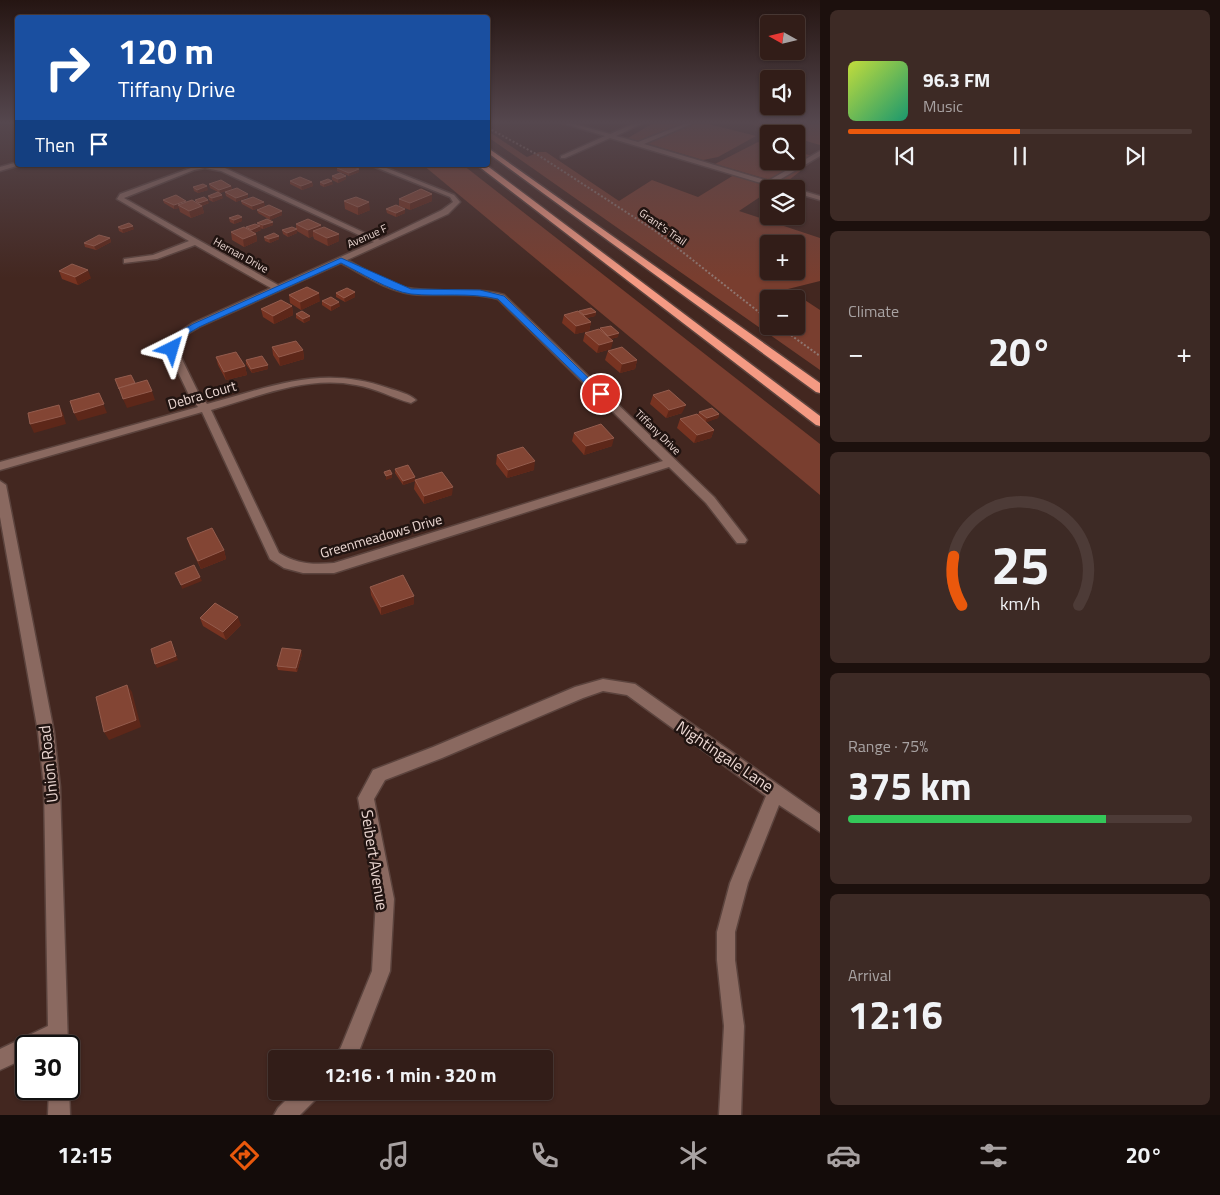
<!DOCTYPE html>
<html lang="en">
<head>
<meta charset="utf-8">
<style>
	:root { --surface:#321d18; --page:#3d2a25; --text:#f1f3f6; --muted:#a8a2a2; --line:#4d3b37; --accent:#ea580c }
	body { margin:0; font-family:"Titillium Web",sans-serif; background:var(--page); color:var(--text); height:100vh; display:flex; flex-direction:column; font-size:19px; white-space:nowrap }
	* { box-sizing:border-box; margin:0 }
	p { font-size:16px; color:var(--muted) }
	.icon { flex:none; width:28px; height:28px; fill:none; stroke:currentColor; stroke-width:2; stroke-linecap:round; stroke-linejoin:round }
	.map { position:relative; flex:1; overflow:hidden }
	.panel { display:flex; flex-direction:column; gap:10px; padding:10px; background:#1c100d; width:400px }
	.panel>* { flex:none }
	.top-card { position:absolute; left:15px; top:15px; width:475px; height:152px; border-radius:5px; box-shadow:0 1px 4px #0004,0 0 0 1px var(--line); background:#1a4fa0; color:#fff; overflow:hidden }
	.needle { width:32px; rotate:278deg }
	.controls { position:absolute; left:760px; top:15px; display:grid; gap:10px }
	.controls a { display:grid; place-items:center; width:45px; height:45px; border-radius:5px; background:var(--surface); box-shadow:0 1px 4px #0004,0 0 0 1px var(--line); font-size:25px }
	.speed { position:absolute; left:15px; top:1035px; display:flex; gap:10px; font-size:25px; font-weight:700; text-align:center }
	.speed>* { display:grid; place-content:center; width:65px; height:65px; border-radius:50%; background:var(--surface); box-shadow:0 1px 4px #0004,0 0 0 1px var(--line); line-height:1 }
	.speed .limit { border:2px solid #111; border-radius:8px; background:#fff; color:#111 }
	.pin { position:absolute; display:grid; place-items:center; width:42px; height:42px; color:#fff; margin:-21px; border:2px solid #fff; border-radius:50%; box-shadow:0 1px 5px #0007 }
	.me { position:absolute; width:55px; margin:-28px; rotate:40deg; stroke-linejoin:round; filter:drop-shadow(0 0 4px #0008) }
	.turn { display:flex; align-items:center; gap:18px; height:105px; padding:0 20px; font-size:22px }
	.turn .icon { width:65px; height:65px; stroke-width:2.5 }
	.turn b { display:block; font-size:35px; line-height:42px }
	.then { display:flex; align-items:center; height:48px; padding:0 20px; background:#0003; gap:10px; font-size:19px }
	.big { font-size:38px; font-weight:700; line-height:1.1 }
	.panel .widget { flex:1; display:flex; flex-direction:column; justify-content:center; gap:8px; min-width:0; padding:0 18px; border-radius:8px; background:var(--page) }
	.panel .dial { align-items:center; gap:0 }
	.dial svg { height:130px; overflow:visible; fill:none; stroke:var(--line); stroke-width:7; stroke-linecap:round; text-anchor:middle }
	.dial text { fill:var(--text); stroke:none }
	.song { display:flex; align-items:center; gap:15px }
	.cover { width:60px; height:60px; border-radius:8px; background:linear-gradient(135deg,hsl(70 70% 55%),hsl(160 70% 35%)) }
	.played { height:5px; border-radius:2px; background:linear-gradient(90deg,var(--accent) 50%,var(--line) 50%) }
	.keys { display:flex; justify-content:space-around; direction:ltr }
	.heat { display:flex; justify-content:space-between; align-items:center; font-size:28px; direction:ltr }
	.charge { height:8px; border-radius:4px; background:linear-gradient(90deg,#34c759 75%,var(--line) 0) }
	.trip { position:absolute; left:268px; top:1050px; width:285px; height:50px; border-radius:5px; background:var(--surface); box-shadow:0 1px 4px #0004,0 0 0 1px var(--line); font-weight:700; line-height:50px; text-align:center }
	.tabs { display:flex; height:80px; justify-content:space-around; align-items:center; background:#140c0a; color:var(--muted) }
	.tabs .icon { width:35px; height:35px }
	.tabs .current { color:var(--accent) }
	.tabs b { font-size:22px; color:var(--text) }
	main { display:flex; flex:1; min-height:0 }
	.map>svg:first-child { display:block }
	.green { fill:#793e2f; fill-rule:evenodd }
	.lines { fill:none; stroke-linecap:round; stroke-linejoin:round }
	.minor-casing { stroke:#5b433d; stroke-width:3 }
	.highway-casing { stroke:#5b433d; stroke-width:3 }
	.path { stroke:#8f7670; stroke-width:2; stroke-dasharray:2 2; stroke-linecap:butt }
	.minor { fill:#8a6960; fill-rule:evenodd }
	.highway { fill:#f49a83; fill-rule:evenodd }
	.wall { fill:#773321 }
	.shaded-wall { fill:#5d2719 }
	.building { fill:#834534; stroke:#945c4d }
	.route { fill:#1a73e8; stroke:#114b97 }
	.labels { text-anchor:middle; stroke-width:5; stroke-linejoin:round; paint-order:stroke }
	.far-street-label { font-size:11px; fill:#ebd7d2; stroke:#211411 }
	.street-label { font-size:14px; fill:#ebd7d2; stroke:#211411 }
	.near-street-label { font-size:16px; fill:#ebd7d2; stroke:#211411 }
</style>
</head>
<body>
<main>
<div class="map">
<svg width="820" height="1115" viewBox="0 0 820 1115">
	<rect width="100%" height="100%" fill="#432720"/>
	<g class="green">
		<polygon points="655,122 701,122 756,136 718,157 703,160 628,138"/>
		<polygon points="744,122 820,122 820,145 796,138 796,134 784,134"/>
		<path d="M488,131L527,157L539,152H546L619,201L652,180L698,197L734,175L775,187L769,189V191L739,211L820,238V281L788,289L820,310V370L488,137ZM769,244H796V271H769ZM769,299H796V326H769Z"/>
		<polygon points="758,142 769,145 769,161 796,161 796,152 818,157 784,184 715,164"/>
		<polygon points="423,165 463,165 820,444 820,495"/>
	</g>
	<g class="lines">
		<g class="minor-casing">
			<g id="minor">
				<polygon points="559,122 567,122 610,134 638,122 645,122 616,136 638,142 689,122 696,122 644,144 768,181 818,152 820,151 820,156 774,183 792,189 781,189 610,138 565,158 561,158 561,156 605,136"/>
				<polygon points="18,162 18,165 20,165 0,171 0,167"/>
				<path d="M199,165L225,168L380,240L442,210L453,202L450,197L370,165H379L454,195L460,202L448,214L347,260C366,270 386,283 407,288C439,294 472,286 504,295L714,497L745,537L747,540L745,543H737L706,503L669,467L334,573H303L284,568L270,559L202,412L0,470V462L198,407L188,393L167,349L170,338L193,323L271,288L195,245L157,259L124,263V259L153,255L189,241L117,199L120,194ZM205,168L221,171L374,242L278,285L124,198L194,170ZM341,263C364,275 386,290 412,294C441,297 470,291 498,299L663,461L334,563C313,565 297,564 279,553L211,410C257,397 307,375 356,385C376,388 392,398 411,403L416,400C410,394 397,391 388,388C321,364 271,387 207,404L198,392L177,349L179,339L199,327Z"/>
				<polygon points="796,189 820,196 820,200 796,193"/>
				<polygon points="0,481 6,485 54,732 60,787 68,1046 26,1046 26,1058 0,1070 0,1049 48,1026 44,787 38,732 0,517"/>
				<polygon points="603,679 635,684 820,814 820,832 779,805 748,883 735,932 735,960 744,1026 741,1115 719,1115 724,1026 717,960 717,932 730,883 766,796 627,695 603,691 583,698 442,758 385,780 374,799 394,899 390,971 356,1059 334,1059 341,1047 372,971 376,899 358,798 373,770 433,747 575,687"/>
				<polygon points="69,1087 70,1115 48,1115 49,1089"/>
				<polygon points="295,1091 320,1091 317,1098 300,1115 274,1115 278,1108"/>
			</g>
		</g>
		<g class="highway-casing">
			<g id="highway">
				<polygon points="488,148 820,383 820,393 816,392 488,153"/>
				<polygon points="477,165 486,165 820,416 820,426 816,425"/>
			</g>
		</g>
		<g class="path">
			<polyline points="488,128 538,155 657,232 769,320"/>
			<polyline points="778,326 820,356"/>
		</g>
		<use href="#minor" class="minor"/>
		<use href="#highway" class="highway"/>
	</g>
	<g class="wall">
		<polygon points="337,168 359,169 359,172 349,176 337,171"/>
		<polygon points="332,176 346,179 338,183 332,180"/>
		<polygon points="290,181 312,182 313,186 302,190 290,184"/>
		<polygon points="320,182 333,184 324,187 320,185"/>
		<polygon points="209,184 231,186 232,189 220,193 210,188"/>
		<polygon points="193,187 208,190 198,193 194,191"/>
		<polygon points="225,192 248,194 248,197 236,202 226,196"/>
		<polygon points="208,196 223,198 213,202 209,200"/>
		<polygon points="399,199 432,201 410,210 399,206"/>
		<polygon points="163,200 196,202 195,200 209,203 202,206 204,213 191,218 180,212 179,208 174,209 164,203"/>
		<polygon points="241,201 265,206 253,210 242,204"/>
		<polygon points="344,201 370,210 358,215 345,209"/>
		<polygon points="386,209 405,209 405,213 396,217 387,213"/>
		<polygon points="257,210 282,215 270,220 258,213"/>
		<polygon points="229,218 242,221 234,224 230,222"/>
		<polygon points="257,223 273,225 263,229 260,228 261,230 254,233 256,234 257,241 244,247 232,240 231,232 258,225"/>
		<polygon points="296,224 321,225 321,228 339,234 339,241 328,246 314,239 313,236 309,238 297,231 297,233 288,237 283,234 282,230 296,229"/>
		<polygon points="118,227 134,229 123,233 119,231"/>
		<polygon points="279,236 279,239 270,243 265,241 264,237"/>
		<polygon points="110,238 111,242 96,250 85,247 84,243"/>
		<polygon points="59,271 91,278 78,285 62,279"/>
		<polygon points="355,292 355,297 345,302 336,297 336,293"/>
		<polygon points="289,295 320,301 301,310 290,303"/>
		<polygon points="322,301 340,306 331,311 322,305"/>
		<polygon points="292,306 293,315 274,324 263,317 261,309"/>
		<polygon points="596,312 595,316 587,318 591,322 589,331 575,334 562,323 564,315"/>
		<polygon points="296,314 310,316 310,320 304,323 296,318"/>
		<polygon points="600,328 618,337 611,339 611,349 597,353 583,341 585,333 600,330"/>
		<polygon points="272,347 303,350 304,359 280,366 273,355"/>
		<polygon points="608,351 637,360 635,369 620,373 605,360"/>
		<polygon points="216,357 245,366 247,375 226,380 218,365"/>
		<polygon points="246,360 268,365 268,369 252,373 246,364"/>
		<polygon points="653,395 682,413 666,418 650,404"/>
		<polygon points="699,412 719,414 718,418 706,422 714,430 711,438 694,443 677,428 680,419 698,415"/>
		<polygon points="574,433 612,446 584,455 572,441"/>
		<polygon points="497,455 534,470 507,478 496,464"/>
		<polygon points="395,469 415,477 415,480 452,495 424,504 414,489 415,481 403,485 395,473"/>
		<polygon points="187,538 224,550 226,559 201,569 190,547"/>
		<polygon points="370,587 414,596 414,604 381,615 371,595"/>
		<polygon points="200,618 241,625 226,640 203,626"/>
		<polygon points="302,654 297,672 278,670 277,666"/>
	</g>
	<g class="shaded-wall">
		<polygon points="359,169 359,172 349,176 349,173"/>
		<polygon points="346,176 346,179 338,183 338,179"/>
		<polygon points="332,181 333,184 324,187 324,184"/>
		<polygon points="312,182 313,186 302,190 301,186"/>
		<polygon points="207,186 208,190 198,193 197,190"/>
		<polygon points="231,186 232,189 220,193 219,190"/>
		<polygon points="248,194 248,197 236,202 236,198"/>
		<polygon points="432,194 432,201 410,210 410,203"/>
		<polygon points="222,195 223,198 213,202 212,198"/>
		<polygon points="208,200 209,203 200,206 199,203"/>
		<polygon points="186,201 187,205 178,205 179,208 174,209 174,205"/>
		<polygon points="264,202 265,206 253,210 252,206"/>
		<polygon points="369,202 370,210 358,215 358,207"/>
		<polygon points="202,206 204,213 191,218 189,211"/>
		<polygon points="405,209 405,213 396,217 396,213"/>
		<polygon points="282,211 282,215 270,220 270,216"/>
		<polygon points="242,217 242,221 234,224 234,220"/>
		<polygon points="273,222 273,225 263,229 263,225"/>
		<polygon points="321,225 322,233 313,231 313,236 309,238 308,230"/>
		<polygon points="133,226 134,229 123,233 122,229"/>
		<polygon points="260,226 261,230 251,234 251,230"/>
		<polygon points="297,229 297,233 288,237 287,233"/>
		<polygon points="256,234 257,241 244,247 243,239"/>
		<polygon points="339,234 339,241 328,246 327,238"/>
		<polygon points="279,236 279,239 270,243 269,239"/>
		<polygon points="110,238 111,242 96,250 94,246"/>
		<polygon points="88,270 91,278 78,285 75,277"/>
		<polygon points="355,292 355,297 345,302 344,298"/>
		<polygon points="319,293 320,301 301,310 300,302"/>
		<polygon points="339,302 340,306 331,311 331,306"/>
		<polygon points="292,306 293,315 274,324 273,316"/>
		<polygon points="596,312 595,316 583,319 584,315"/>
		<polygon points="310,316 310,320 304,323 303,319"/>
		<polygon points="591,322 589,331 575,334 576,326"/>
		<polygon points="619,333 618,337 607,340 608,336"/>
		<polygon points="613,341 611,349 597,353 599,345"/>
		<polygon points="303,350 304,359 280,366 279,357"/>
		<polygon points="637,360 635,369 620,373 622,364"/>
		<polygon points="268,365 268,369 252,373 251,369"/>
		<polygon points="245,366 247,375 226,380 224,372"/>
		<polygon points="152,391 155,400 127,408 123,399"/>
		<polygon points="99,393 107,413 78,421 74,413"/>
		<polygon points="59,405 63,413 66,424 34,433 30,424"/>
		<polygon points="686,405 682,413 666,418 669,410"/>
		<polygon points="719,414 718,418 705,423 707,418"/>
		<polygon points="714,430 711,438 694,443 697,435"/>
		<polygon points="614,438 612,446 584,455 586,446"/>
		<polygon points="535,461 534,470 507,478 508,470"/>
		<polygon points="392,474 392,478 386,480 386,476"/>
		<polygon points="415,477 415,481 403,485 403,481"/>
		<polygon points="453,487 452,495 424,504 424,496"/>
		<polygon points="224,550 226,559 201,569 198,561"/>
		<polygon points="200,577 202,581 182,589 181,585"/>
		<polygon points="414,596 414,604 381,615 381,607"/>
		<polygon points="238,617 241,625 226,640 223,632"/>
		<polygon points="171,641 178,660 157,668 155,664"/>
		<polygon points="301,650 302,654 297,672 296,668"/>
		<polygon points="127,685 132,692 141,727 109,740 104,732"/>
	</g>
	<g class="building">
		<polygon points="344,165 349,165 359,169 349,173 337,168"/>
		<polygon points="340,173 346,176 338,179 332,176"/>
		<polygon points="300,177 312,182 301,186 290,181"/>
		<polygon points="328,179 332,181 324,184 320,182"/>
		<polygon points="221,180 231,186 219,190 209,184"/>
		<polygon points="203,184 207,186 197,190 193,187"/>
		<polygon points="237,188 248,194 236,198 225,192"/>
		<polygon points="421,189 432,194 410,203 399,199"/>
		<polygon points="218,192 222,195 212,198 208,196"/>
		<polygon points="176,195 186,201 174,205 163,200"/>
		<polygon points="204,197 208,200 199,203 195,200"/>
		<polygon points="253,197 264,202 252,206 241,201"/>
		<polygon points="356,197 369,202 358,207 344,201"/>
		<polygon points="192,200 202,206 189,211 178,205"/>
		<polygon points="269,205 282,211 270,216 257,210"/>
		<polygon points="396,205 405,209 396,213 386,209"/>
		<polygon points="238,215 242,217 234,220 229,218"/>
		<polygon points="267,219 273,222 263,225 257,223"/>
		<polygon points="308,219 321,225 308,230 296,224"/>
		<polygon points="129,223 133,226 122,229 118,227"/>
		<polygon points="255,224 260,226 251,230 246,227"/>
		<polygon points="244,227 256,234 243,239 231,232"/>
		<polygon points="292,227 297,229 287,233 282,230"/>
		<polygon points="324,227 339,234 327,238 313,231"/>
		<polygon points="274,233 279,236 269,239 264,237"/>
		<polygon points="99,235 110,238 94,246 84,243"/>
		<polygon points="72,264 88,270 75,277 59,271"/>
		<polygon points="307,287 319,293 300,302 289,295"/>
		<polygon points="347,288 355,292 344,298 336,293"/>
		<polygon points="331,297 339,302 331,306 322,301"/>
		<polygon points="281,300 292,306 273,316 261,309"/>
		<polygon points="591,308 596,312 584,315 579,311"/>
		<polygon points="302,311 310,316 303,319 296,314"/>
		<polygon points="578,311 591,322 576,326 564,315"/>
		<polygon points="611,326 619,333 608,336 600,328"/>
		<polygon points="599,329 613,341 599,345 585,333"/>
		<polygon points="296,341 303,350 279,357 272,347"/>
		<polygon points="622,347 637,360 622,364 608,351"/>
		<polygon points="236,352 245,366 224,372 216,357"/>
		<polygon points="262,356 268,365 251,369 246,360"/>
		<polygon points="131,375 135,383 119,388 119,389 115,379"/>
		<polygon points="147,380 152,391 123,399 119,388"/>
		<polygon points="669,390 686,405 669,410 653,395"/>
		<polygon points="99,393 104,404 74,413 70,401"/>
		<polygon points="59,405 62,416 30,424 28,413"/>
		<polygon points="712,408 719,414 707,418 699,412"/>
		<polygon points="697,414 714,430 697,435 680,419"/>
		<polygon points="601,424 614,438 586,446 574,433"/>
		<polygon points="523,447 535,461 508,470 497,455"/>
		<polygon points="408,465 415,477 403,481 395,469"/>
		<polygon points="390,470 392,474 386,476 384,472"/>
		<polygon points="442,472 453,487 424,496 415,480"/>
		<polygon points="212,528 224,550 198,561 187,538"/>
		<polygon points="194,565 200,577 181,585 175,573"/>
		<polygon points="403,575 414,596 381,607 370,587"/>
		<polygon points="215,603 238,617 223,632 200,618"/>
		<polygon points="171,641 176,656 155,664 151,649"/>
		<polygon points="282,648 301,650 296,668 277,666"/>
		<polygon points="127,685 136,720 104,732 96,697"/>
	</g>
	<linearGradient id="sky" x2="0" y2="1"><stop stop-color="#251512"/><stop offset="0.44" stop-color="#55474e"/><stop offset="1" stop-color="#55474e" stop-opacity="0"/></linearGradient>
	<rect width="820" height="278" fill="url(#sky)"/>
	<path class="route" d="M341,258L411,289L480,290L504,296L605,394L604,396H598L498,299C469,292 440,297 411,294C389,291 360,272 341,263L199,327L179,339L175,350L167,349L172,336L193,324Z"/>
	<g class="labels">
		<g class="far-street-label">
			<text transform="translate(663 227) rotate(35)" y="4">Grant's Trail</text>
			<text transform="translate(367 236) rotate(-24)" y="4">Avenue F</text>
			<text transform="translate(241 255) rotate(29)" y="4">Hernan Drive</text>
			<text transform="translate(658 432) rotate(44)" y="4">Tiffany Drive</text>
		</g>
		<g class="street-label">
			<text transform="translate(202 395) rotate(-16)" y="5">Debra Court</text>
			<text transform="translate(381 536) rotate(-16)" y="5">Greenmeadows Drive</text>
		</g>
		<g class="near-street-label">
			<text transform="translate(725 756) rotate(34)" y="6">Nightingale Lane</text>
			<text transform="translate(48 764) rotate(-96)" y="6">Union Road</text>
			<text transform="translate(375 860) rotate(81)" y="6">Seibert Avenue</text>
		</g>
	</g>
</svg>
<div class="controls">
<a><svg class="needle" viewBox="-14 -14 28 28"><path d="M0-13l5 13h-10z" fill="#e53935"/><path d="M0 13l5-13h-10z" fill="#a8a2a2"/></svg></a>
<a><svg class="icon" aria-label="sound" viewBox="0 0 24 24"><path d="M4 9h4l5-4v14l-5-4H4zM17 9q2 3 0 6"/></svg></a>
<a><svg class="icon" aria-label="search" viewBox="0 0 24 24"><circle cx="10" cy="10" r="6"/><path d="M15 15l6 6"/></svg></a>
<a><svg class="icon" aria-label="layers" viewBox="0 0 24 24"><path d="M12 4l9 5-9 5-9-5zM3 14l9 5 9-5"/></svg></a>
<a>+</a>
<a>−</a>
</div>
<div class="speed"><div class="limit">30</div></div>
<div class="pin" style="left:601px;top:394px;background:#d93025"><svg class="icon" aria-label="arrive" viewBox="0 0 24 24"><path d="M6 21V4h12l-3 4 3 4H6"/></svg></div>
<svg class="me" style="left:172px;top:349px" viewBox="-20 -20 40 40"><path d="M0-17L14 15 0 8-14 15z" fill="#1a73e8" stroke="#fff" stroke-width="4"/></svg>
<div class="trip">12:16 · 1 min · 320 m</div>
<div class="top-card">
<div class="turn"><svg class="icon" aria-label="right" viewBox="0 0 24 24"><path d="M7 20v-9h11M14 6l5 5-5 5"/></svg><div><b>120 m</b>Tiffany Drive</div></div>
<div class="then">Then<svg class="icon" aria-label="arrive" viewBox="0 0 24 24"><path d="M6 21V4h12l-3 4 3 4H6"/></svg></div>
</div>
</div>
<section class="panel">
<div class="widget">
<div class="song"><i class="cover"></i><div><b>96.3 FM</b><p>Music</p></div></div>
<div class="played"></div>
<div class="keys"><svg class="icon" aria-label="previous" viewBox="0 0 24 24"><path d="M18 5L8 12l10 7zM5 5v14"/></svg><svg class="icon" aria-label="pause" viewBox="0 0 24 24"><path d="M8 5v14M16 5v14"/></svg><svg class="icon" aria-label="next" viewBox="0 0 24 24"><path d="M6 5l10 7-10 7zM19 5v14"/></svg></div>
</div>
<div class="widget"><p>Climate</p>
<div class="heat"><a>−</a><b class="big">20°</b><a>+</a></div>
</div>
<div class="widget dial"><svg viewBox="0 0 100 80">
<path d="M14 69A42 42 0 1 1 86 69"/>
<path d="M14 69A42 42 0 0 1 9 39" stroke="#ea580c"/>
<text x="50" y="56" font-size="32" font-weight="700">25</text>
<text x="50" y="72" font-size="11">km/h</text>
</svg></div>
<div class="widget"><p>Range · 75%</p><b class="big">375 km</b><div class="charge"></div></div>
<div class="widget"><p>Arrival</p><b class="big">12:16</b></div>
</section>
</main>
<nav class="tabs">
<b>12:15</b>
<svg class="icon current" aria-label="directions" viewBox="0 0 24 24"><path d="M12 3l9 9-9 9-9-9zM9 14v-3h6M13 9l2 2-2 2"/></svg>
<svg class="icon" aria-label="music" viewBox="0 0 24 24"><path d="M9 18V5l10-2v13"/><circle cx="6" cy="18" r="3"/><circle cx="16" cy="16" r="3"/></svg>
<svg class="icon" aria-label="phone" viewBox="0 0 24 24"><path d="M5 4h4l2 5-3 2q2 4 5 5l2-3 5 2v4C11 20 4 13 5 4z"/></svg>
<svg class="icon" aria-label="climate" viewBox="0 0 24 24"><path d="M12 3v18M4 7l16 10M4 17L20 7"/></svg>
<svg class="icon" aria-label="car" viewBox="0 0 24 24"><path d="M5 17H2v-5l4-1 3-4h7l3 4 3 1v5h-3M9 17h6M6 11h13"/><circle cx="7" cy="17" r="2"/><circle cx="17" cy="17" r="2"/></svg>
<svg class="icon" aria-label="filters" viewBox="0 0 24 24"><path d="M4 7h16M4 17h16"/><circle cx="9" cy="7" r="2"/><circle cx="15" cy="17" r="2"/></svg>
<b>20°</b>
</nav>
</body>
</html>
